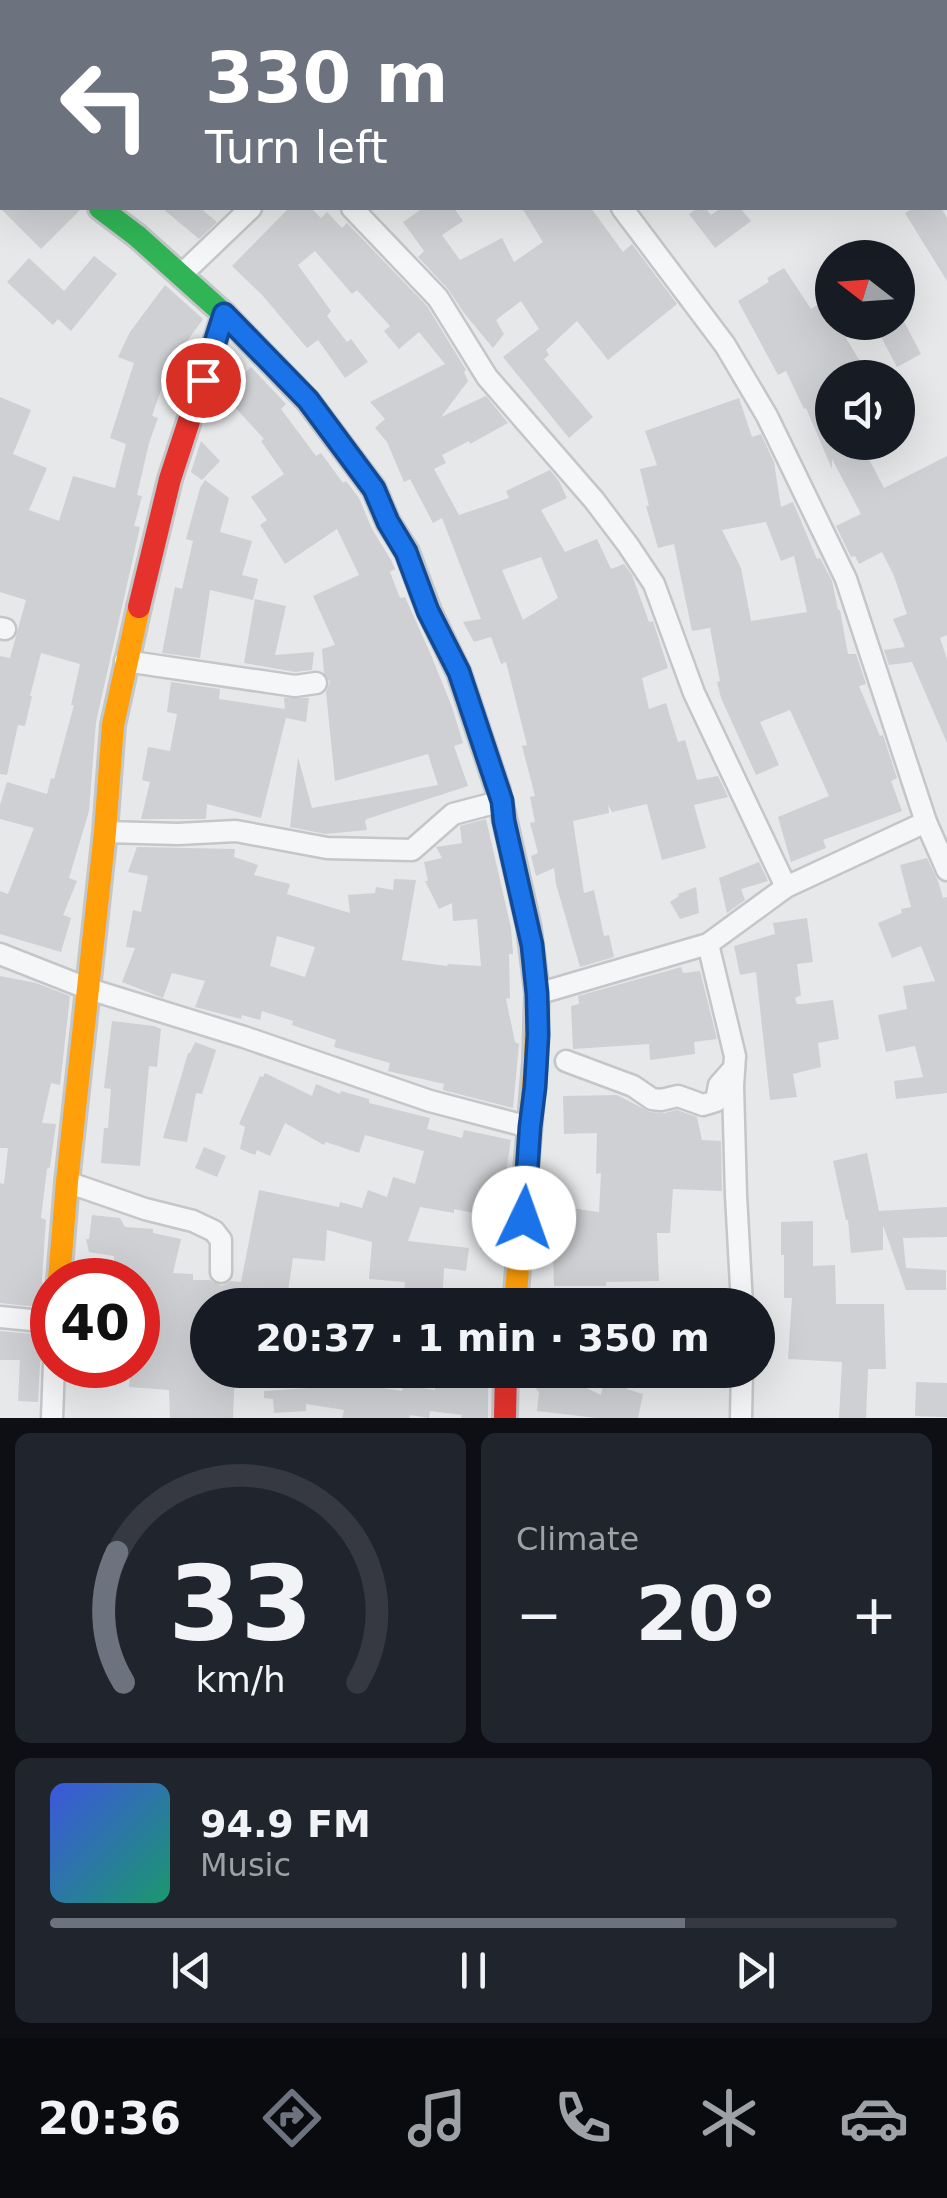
<!DOCTYPE html>
<html lang="en">
<head>
<meta charset="utf-8">
<style>
	:root { --surface:#171b24; --page:#20242c; --text:#f1f3f6; --muted:#9ea1a6; --line:#363941; --accent:#6c737f }
	body { margin:0; font-family:"DejaVu Sans",sans-serif; background:var(--page); color:var(--text); height:100vh; display:flex; flex-direction:column; font-size:38px; white-space:nowrap }
	* { box-sizing:border-box; margin:0 }
	p { font-size:32px; color:var(--muted) }
	.icon { flex:none; width:55px; height:55px; fill:none; stroke:currentColor; stroke-width:2; stroke-linecap:round; stroke-linejoin:round }
	.map { position:relative; height:1418px; overflow:hidden }
	.side { display:flex; flex-direction:column; gap:15px; padding:15px; background:#0d0f14; flex:1 }
	.side>* { flex:none }
	.banner { position:absolute; left:0px; top:0px; width:948px; height:210px; box-shadow:0 10px 40px #0002; background:#6c737f; color:#fff; overflow:hidden }
	.needle { width:65px; rotate:287deg }
	.buttons { position:absolute; left:815px; top:240px; display:grid; gap:20px }
	.buttons a { display:grid; place-items:center; width:100px; height:100px; border-radius:50%; background:var(--surface); box-shadow:0 10px 40px #0002; font-size:50px }
	.speed { position:absolute; left:30px; top:1258px; display:flex; gap:20px; font-size:50px; font-weight:700; text-align:center }
	.speed>* { display:grid; place-content:center; width:130px; height:130px; border-radius:50%; background:var(--surface); box-shadow:0 10px 40px #0002; line-height:1 }
	.speed .limit { border:15px solid #d22; background:#fff; color:#111 }
	.pin { position:absolute; display:grid; place-items:center; width:85px; height:85px; color:#fff; margin:-42px; border:5px solid #fff; border-radius:50%; box-shadow:0 2px 10px #0007 }
	.me { position:absolute; width:110px; margin:-55px; rotate:3deg; stroke-linejoin:round; filter:drop-shadow(0 0 8px #0008) }
	.turn { display:flex; align-items:center; gap:35px; height:210px; padding:0 40px; font-size:45px }
	.turn .icon { width:130px; height:130px; stroke-width:2.5 }
	.turn b { display:block; font-size:70px; line-height:85px }
	.big { font-size:75px; font-weight:700; line-height:1.1 }
	.side .card { flex:1; display:flex; flex-direction:column; justify-content:center; gap:15px; min-width:0; padding:0 35px; border-radius:15px; background:var(--page) }
	.side .dial { align-items:center; gap:0 }
	.dial svg { height:260px; overflow:visible; fill:none; stroke:var(--line); stroke-width:7; stroke-linecap:round; text-anchor:middle }
	.dial text { fill:var(--text); stroke:none }
	.song { display:flex; align-items:center; gap:30px }
	.cover { width:120px; height:120px; border-radius:15px; background:linear-gradient(135deg,hsl(230 70% 55%),hsl(160 70% 35%)) }
	.played { height:10px; border-radius:5px; background:linear-gradient(90deg,var(--accent) 75%,var(--line) 75%) }
	.keys { display:flex; justify-content:space-around; direction:ltr }
	.heat { display:flex; justify-content:space-between; align-items:center; font-size:55px; direction:ltr }
	.side .tiles { flex:1; display:grid; gap:15px; grid-template-columns:1fr 1fr }
	.card:last-child { grid-column:span 2 }
	.trip { position:absolute; left:190px; top:1288px; width:585px; height:100px; border-radius:50px; background:var(--surface); box-shadow:0 10px 40px #0002; font-weight:700; line-height:100px; text-align:center }
	.tab-bar { display:flex; height:160px; justify-content:space-around; align-items:center; background:#090b0e; color:var(--muted) }
	.tab-bar .icon { width:70px; height:70px }
	.tab-bar .active { color:var(--accent) }
	.tab-bar b { font-size:45px; color:var(--text) }
	.map>svg:first-child { display:block }
	.building { fill:#ced0d3; fill-rule:evenodd }
	.lines { fill:none; stroke-linecap:round; stroke-linejoin:round }
	.street-casing { stroke:#c4c6c8; stroke-width:25 }
	.fast-casing { stroke:#c4c6c8; stroke-width:28 }
	.slow-casing { stroke:#c4c6c8; stroke-width:28 }
	.jam-casing { stroke:#c4c6c8; stroke-width:28 }
	.street { stroke:#f5f6f7; stroke-width:20 }
	.fast { stroke:#30b455; stroke-width:22 }
	.slow { stroke:#ff9f0a; stroke-width:22 }
	.jam { stroke:#e5322d; stroke-width:22 }
	.route-casing { stroke:#114b97; stroke-width:25 }
	.route { stroke:#1a73e8; stroke-width:18 }
</style>
</head>
<body>
<div class="map">
<svg width="947" height="1418" viewBox="0 0 947 1418">
	<rect width="100%" height="100%" fill="#e6e8ea"/>
	<g class="building">
		<polygon points="0,208 82,208 41,249"/>
		<polygon points="162,208 200,208 217,222 199,239"/>
		<path d="M289,208H311L321,218L327,212L342,228L347,223L427,306L466,370L464,372L468,381L441,417L486,396L508,423L470,444L469,441L442,455L446,463L434,469L459,515L509,498L506,491L550,470L559,481L567,498L541,510L565,552L597,539L611,569L624,564L632,575L649,622L653,621L668,668L642,678L649,709L666,703L678,742L685,740L697,780L718,776L728,797L694,805L706,848L662,860L647,804L612,812L608,805L609,813L573,821L584,893L594,890L604,936L609,935L614,957L580,967L556,884L554,868L536,876L531,856L538,853L530,823L535,822L530,797L535,796L522,746L527,745L506,662L501,664L491,637L474,642L463,622L481,619L442,518L433,523L410,479L404,482L387,442L375,428L385,419L370,402L445,364L419,332L399,349L384,331L390,326L357,290L352,294L315,251L298,265L331,311L327,316L347,342L351,339L368,362L345,378L318,340L307,348L263,296L232,266ZM541,557L558,598L523,620L502,570Z"/>
		<polygon points="423,208 454,208 463,221 442,235 460,260 502,238 514,262 543,242 522,208 591,208 623,252 632,244 677,304 608,360 577,321 546,350 549,355 544,359 593,417 569,438 503,357 539,329 521,301 496,320 504,334 493,348 464,313 448,289 418,257 424,251 403,222"/>
		<polygon points="698,208 705,208 711,215 721,208 740,208 751,221 715,248 689,214"/>
		<polygon points="914,208 941,208 947,218 947,281 905,213"/>
		<polygon points="94,256 117,274 71,331 58,319 53,325 7,282 29,258 64,291"/>
		<polygon points="784,268 811,309 832,296 832,322 872,322 846,338 870,378 832,378 832,442 860,442 884,488 947,456 947,635 940,638 947,659 947,743 912,662 889,665 884,650 905,647 893,619 907,614 894,576 882,552 859,564 855,556 851,557 836,526 861,514 832,459 832,469 806,408 804,409 786,371 778,375 738,301 769,282 767,278"/>
		<polygon points="165,285 203,319 175,358 171,371 168,370 152,416 158,418 149,443 137,495 142,496 134,526 140,527 96,722 89,811 69,878 77,881 63,915 71,918 61,952 0,934 0,891 8,894 34,828 0,819 0,805 7,782 47,794 51,778 54,779 74,705 71,705 80,664 41,653 30,696 32,696 25,726 18,725 7,775 0,774 0,656 10,658 26,600 0,592 0,397 31,410 13,454 47,468 29,510 59,521 73,476 115,488 126,444 110,438 134,363 118,357 130,332"/>
		<polygon points="901,316 921,354 897,367 877,329 889,322 898,322 898,318"/>
		<polygon points="251,367 286,404 281,409 316,456 321,453 343,483 346,481 359,498 372,529 391,560 395,569 390,572 400,598 405,597 431,655 452,707 463,743 454,746 468,786 367,819 365,821 367,830 325,834 290,827 298,757 312,808 438,785 428,754 335,781 326,692 330,682 324,673 322,649 335,645 313,596 359,575 337,529 285,564 260,525 267,520 251,497 284,474 261,441 264,439 223,394"/>
		<path d="M739,398L752,437L761,434L774,462L781,507L793,502L817,559L820,558L832,581L838,610H840L848,654H856L866,684L859,686L880,736L883,735L897,778L891,781L902,811L823,840L826,848L791,862L778,817L829,796L790,710L760,722L779,765L756,775L721,698L717,682L720,681L710,628L692,631L674,544L658,548L646,506H649L640,469L657,465L645,431ZM766,522L781,561L794,556L807,612L751,621L741,568L722,530Z"/>
		<polygon points="201,441 220,461 202,480 191,472"/>
		<polygon points="205,480 229,498 220,532 252,541 242,575 258,579 253,600 210,590 200,658 162,653 175,587 182,589 193,541 186,539 200,488"/>
		<polygon points="255,599 286,606 275,655 314,652 312,670 295,672 244,663"/>
		<polygon points="171,682 220,689 219,699 285,709 284,698 309,698 306,722 286,718 261,818 207,804 206,819 141,819 150,782 142,780 148,747 170,751 177,714 167,712"/>
		<path d="M486,819L511,928L513,954H509L510,998L506,999L515,1042L519,1044L513,1108L443,1090L444,1084L388,1071L390,1063L334,1047L336,1040L292,1025L293,1021L262,1011L260,1020L242,1015L241,1019L195,1007L205,981L172,973L163,998L122,982L135,948L126,947L133,910L141,912L148,876L128,872L137,847L235,849L234,857L258,865L254,875L290,884L287,894L350,913L348,895L375,893L376,887L393,890L394,879L416,880L402,960L447,966L448,964L481,966L477,919L453,921L452,903L439,909L425,881H428L424,862L442,858L436,847L462,843L460,826ZM277,936L315,947L305,977L270,966Z"/>
		<polygon points="927,858 938,881 943,898 947,897 947,1093 896,1099 894,1081 923,1077 915,1046 886,1052 878,1015 907,1009 903,986 935,981 921,946 892,958 878,923 902,913 901,909 911,907 900,865"/>
		<polygon points="759,862 768,881 741,889 745,900 727,913 719,878"/>
		<polygon points="696,887 699,913 680,919 670,902 679,896 678,894"/>
		<polygon points="807,918 813,962 797,964 801,995 795,998 797,1004 803,1004 833,1000 839,1039 818,1043 821,1067 793,1074 797,1097 770,1100 756,972 740,975 734,946 775,934 773,923"/>
		<polygon points="681,967 683,973 700,971 717,1039 694,1042 695,1054 650,1060 649,1044 573,1049 571,1006 579,1004 578,996"/>
		<polygon points="0,976 36,983 70,996 60,1085 51,1083 42,1123 56,1124 50,1167 47,1169 41,1218 46,1220 42,1279 43,1287 49,1294 47,1308 0,1303 0,1183 4,1184 8,1148 0,1148"/>
		<polygon points="112,1021 154,1026 161,1029 157,1067 149,1066 140,1166 101,1163 104,1128 108,1128 111,1089 104,1088"/>
		<polygon points="195,1042 216,1050 202,1094 196,1093 187,1142 163,1138 188,1053 190,1053"/>
		<polygon points="265,1073 312,1096 316,1084 340,1094 341,1091 369,1099 369,1103 430,1118 427,1129 462,1138 464,1130 511,1140 506,1173 508,1174 507,1190 502,1216 505,1217 502,1253 480,1249 485,1215 454,1209 454,1213 420,1207 408,1241 469,1248 466,1271 444,1268 442,1305 403,1305 405,1282 369,1279 372,1242 327,1230 325,1261 293,1258 288,1291 320,1295 320,1305 208,1305 208,1370 235,1370 233,1418 170,1418 169,1390 129,1387 131,1365 138,1365 138,1326 140,1327 142,1280 114,1280 114,1256 89,1252 86,1239 89,1239 92,1215 120,1218 125,1227 153,1229 153,1233 181,1239 173,1273 193,1274 193,1280 210,1280 222,1286 231,1281 241,1282 259,1190 339,1207 340,1202 362,1208 368,1190 387,1197 393,1177 415,1184 424,1151 365,1135 359,1153 326,1142 324,1145 285,1123 270,1156 257,1150 255,1155 240,1149 245,1127 239,1124 260,1076 263,1077"/>
		<polygon points="617,1095 650,1112 664,1113 677,1110 697,1117 702,1140 721,1141 722,1191 673,1189 670,1233 657,1233 659,1281 606,1282 606,1286 554,1286 553,1252 556,1252 563,1207 599,1212 601,1173 596,1174 597,1133 564,1134 563,1096"/>
		<polygon points="204,1147 226,1156 217,1177 195,1168"/>
		<polygon points="867,1153 879,1211 947,1207 947,1237 903,1238 906,1268 946,1270 946,1290 906,1290 883,1225 883,1250 851,1253 848,1220 846,1220 833,1161"/>
		<polygon points="813,1221 813,1266 835,1265 836,1304 884,1304 886,1369 868,1369 866,1418 839,1418 842,1362 788,1359 792,1298 784,1298 784,1255 781,1255 781,1222"/>
		<polygon points="0,1331 43,1335 43,1338 49,1339 47,1353 40,1363 38,1402 18,1401 20,1360 0,1360"/>
		<polygon points="455,1370 488,1370 488,1418 461,1418 462,1415 430,1411 429,1418 410,1415 409,1418 342,1418 344,1410 306,1404 306,1411 274,1413 273,1399 264,1398 264,1391 310,1388 310,1384 331,1384 331,1380 402,1391 403,1385 435,1390 437,1374 454,1376"/>
		<polygon points="536,1370 557,1370 557,1374 601,1395 603,1385 607,1384 612,1370 626,1370 627,1389 643,1394 638,1418 597,1418 537,1411 539,1392 536,1389"/>
		<polygon points="916,1382 947,1383 947,1417 915,1416"/>
	</g>
	<g class="lines">
		<g class="street-casing">
			<g id="street">
				<polyline points="204,0 206,2"/>
				<polyline points="469,0 471,2"/>
				<polyline points="41,2 43,0"/>
				<polyline points="0,57 2,54"/>
				<polyline points="352,208 438,298 487,377 594,500 628,545 654,584 694,693 786,887"/>
				<polyline points="622,208 725,345 767,416 846,579 926,822 947,870"/>
				<polyline points="181,275 251,208"/>
				<polyline points="0,628 5,629"/>
				<polyline points="125,661 295,686 316,683"/>
				<polyline points="105,832 178,834 236,831 327,848 412,850 453,814 502,801"/>
				<polyline points="708,944 735,1056 733,1086 736,1195 742,1305"/>
				<polyline points="0,954 89,989 244,1037 430,1101 529,1127"/>
				<polyline points="537,994 708,944 786,887 926,822"/>
				<polyline points="566,1061 633,1086 652,1099 661,1100 678,1096 703,1105 716,1101 719,1085 734,1068"/>
				<polyline points="67,1182 145,1209 193,1221 214,1231 221,1240 221,1272"/>
				<polyline points="0,1317 52,1322"/>
				<polyline points="52,1418 54,1365"/>
				<polyline points="741,1418 742,1370"/>
			</g>
		</g>
		<g class="fast-casing">
			<polyline id="fast" points="100,208 137,236 224,314 308,401 374,489 388,522 407,552 429,611 459,673 498,790"/>
		</g>
		<g class="slow-casing">
			<g id="slow">
				<polyline points="0,132 2,133"/>
				<polyline points="498,790 529,928 537,993 535,1062 515,1305"/>
				<polyline points="59,1280 67,1182 105,832 113,725 139,607"/>
			</g>
		</g>
		<g class="jam-casing">
			<g id="jam">
				<polyline points="139,607 170,479 224,314"/>
				<polyline points="505,1418 506,1370"/>
			</g>
		</g>
		<use href="#street" class="street"/>
		<use href="#fast" class="fast"/>
		<use href="#slow" class="slow"/>
		<use href="#jam" class="jam"/>
	</g>
	<g class="lines">
		<g class="route-casing">
			<polyline id="route" points="203,380 224,314 308,400 374,489 388,522 406,552 428,611 459,672 502,801 504,821 532,945 537,994 538,1035 535,1087 530,1127 524,1218"/>
		</g>
		<use href="#route" class="route"/>
	</g>
</svg>
<div class="buttons">
<a><svg class="needle" viewBox="-14 -14 28 28"><path d="M0-13l5 13h-10z" fill="#e53935"/><path d="M0 13l5-13h-10z" fill="#9ea1a6"/></svg></a>
<a><svg class="icon" aria-label="sound" viewBox="0 0 24 24"><path d="M4 9h4l5-4v14l-5-4H4zM17 9q2 3 0 6"/></svg></a>
</div>
<div class="speed"><div class="limit">40</div></div>
<div class="pin" style="left:203px;top:380px;background:#d93025"><svg class="icon" aria-label="arrive" viewBox="0 0 24 24"><path d="M6 21V4h12l-3 4 3 4H6"/></svg></div>
<svg class="me" style="left:524px;top:1218px" viewBox="-20 -20 40 40"><circle r="19" fill="#fff"/><path d="M0-13L10 11 0 6-10 11z" fill="#1a73e8"/></svg>
<div class="trip">20:37 · 1 min · 350 m</div>
<div class="banner">
<div class="turn"><svg class="icon" aria-label="left" viewBox="0 0 24 24"><path d="M17 20v-9H6M10 6l-5 5 5 5"/></svg><div><b>330 m</b>Turn left</div></div>
</div>
</div>
<section class="side">
<div class="tiles">
<div class="card dial"><svg viewBox="0 0 100 80">
<path d="M14 69A42 42 0 1 1 86 69"/>
<path d="M14 69A42 42 0 0 1 12 29" stroke="#6c737f"/>
<text x="50" y="56" font-size="32" font-weight="700">33</text>
<text x="50" y="72" font-size="11">km/h</text>
</svg></div>
<div class="card"><p>Climate</p>
<div class="heat"><a>−</a><b class="big">20°</b><a>+</a></div>
</div>
<div class="card">
<div class="song"><i class="cover"></i><div><b>94.9 FM</b><p>Music</p></div></div>
<div class="played"></div>
<div class="keys"><svg class="icon" aria-label="previous" viewBox="0 0 24 24"><path d="M18 5L8 12l10 7zM5 5v14"/></svg><svg class="icon" aria-label="pause" viewBox="0 0 24 24"><path d="M8 5v14M16 5v14"/></svg><svg class="icon" aria-label="next" viewBox="0 0 24 24"><path d="M6 5l10 7-10 7zM19 5v14"/></svg></div>
</div>
</div>
</section>
<nav class="tab-bar">
<b>20:36</b>
<svg class="icon active" aria-label="directions" viewBox="0 0 24 24"><path d="M12 3l9 9-9 9-9-9zM9 14v-3h6M13 9l2 2-2 2"/></svg>
<svg class="icon" aria-label="music" viewBox="0 0 24 24"><path d="M9 18V5l10-2v13"/><circle cx="6" cy="18" r="3"/><circle cx="16" cy="16" r="3"/></svg>
<svg class="icon" aria-label="phone" viewBox="0 0 24 24"><path d="M5 4h4l2 5-3 2q2 4 5 5l2-3 5 2v4C11 20 4 13 5 4z"/></svg>
<svg class="icon" aria-label="climate" viewBox="0 0 24 24"><path d="M12 3v18M4 7l16 10M4 17L20 7"/></svg>
<svg class="icon" aria-label="car" viewBox="0 0 24 24"><path d="M5 17H2v-5l4-1 3-4h7l3 4 3 1v5h-3M9 17h6M6 11h13"/><circle cx="7" cy="17" r="2"/><circle cx="17" cy="17" r="2"/></svg>
</nav>
</body>
</html>
